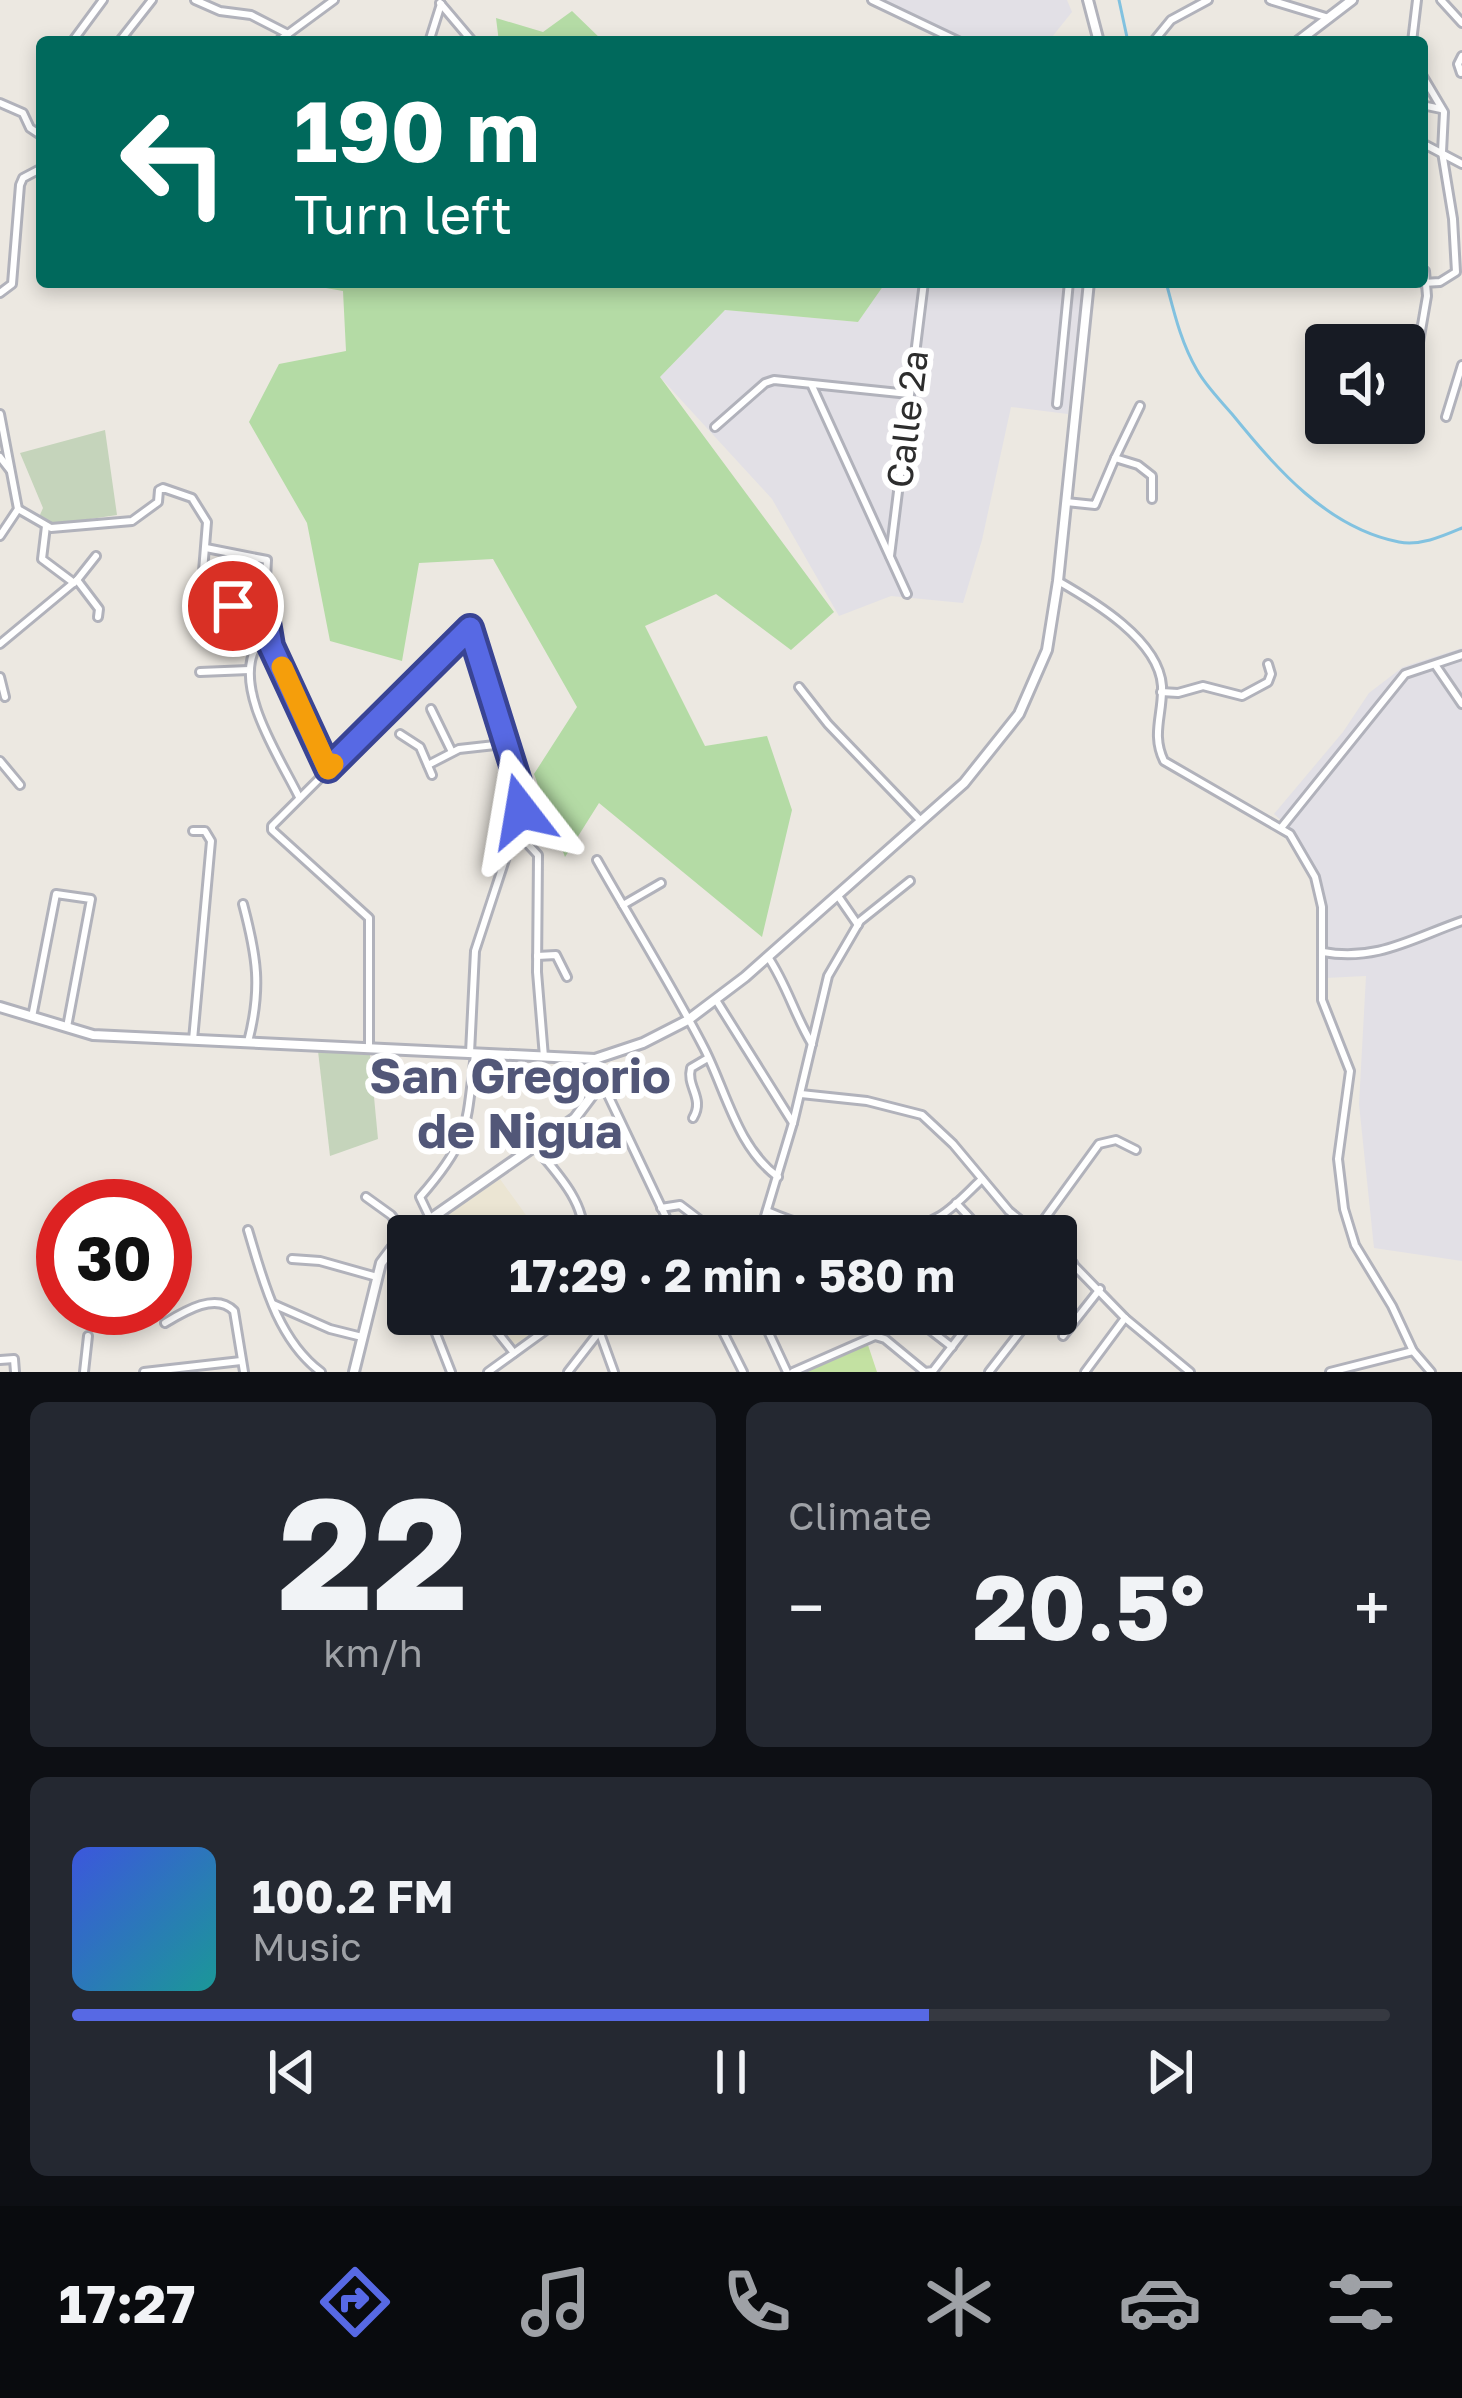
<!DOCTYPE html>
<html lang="en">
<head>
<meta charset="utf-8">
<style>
	:root { --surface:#171b24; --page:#242831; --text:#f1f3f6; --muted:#9ea1a6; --line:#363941; --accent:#5769e4 }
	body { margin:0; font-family:"Golos Text",sans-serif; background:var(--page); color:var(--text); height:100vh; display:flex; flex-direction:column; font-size:45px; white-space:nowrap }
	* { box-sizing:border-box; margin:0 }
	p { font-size:39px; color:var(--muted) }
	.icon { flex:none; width:66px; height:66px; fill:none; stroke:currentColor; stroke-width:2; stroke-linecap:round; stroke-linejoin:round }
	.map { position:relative; height:1372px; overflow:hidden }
	.side { display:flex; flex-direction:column; gap:30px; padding:30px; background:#0d0f14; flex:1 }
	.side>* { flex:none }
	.hud { position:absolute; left:36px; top:36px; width:1392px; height:252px; border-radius:12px; box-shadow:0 6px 18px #0003; background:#00695c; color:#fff; overflow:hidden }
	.tools { position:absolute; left:1305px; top:324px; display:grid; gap:24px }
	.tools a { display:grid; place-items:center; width:120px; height:120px; border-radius:12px; background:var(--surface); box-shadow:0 6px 18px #0003; font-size:60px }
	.speed { position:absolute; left:36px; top:1179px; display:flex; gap:24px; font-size:60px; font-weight:700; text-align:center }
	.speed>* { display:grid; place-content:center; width:156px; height:156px; border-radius:50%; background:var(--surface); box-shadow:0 6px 18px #0003; line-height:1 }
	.speed .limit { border:18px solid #d22; background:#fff; color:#111 }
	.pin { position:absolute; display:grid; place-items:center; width:102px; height:102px; color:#fff; margin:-51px; border:6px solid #fff; border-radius:50%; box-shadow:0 3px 12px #0007 }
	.me { position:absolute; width:132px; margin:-66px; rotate:346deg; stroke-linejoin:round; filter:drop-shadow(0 0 9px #0008) }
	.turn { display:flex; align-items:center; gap:42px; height:252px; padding:0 60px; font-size:54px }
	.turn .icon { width:156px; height:156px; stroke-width:2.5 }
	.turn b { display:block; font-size:84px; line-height:102px }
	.big { font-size:90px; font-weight:700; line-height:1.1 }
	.side .card { flex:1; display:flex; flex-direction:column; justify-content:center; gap:18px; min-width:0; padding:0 42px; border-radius:18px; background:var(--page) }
	.side .dial { align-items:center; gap:0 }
	.dial b { font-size:156px; line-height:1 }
	.song { display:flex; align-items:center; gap:36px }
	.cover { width:144px; height:144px; border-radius:18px; background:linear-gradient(135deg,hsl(230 70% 55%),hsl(180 70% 35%)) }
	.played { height:12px; border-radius:6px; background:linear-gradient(90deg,var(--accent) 65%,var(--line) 65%) }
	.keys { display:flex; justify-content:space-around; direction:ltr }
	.heat { display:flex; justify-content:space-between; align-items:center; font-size:66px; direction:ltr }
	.side .tiles { flex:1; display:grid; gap:30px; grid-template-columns:1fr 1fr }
	.card:last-child { grid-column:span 2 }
	.trip { position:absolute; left:387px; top:1215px; width:690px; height:120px; border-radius:12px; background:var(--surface); box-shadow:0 6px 18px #0003; font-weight:700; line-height:120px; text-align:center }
	.tabs { display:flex; height:192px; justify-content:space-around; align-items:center; background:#090b0e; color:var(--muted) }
	.tabs .icon { width:84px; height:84px }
	.tabs .on { color:var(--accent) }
	.tabs b { font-size:54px; color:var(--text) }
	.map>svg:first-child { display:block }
	.industrial { fill:#e2e0e6 }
	.education { fill:#ebe5d3 }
	.green { fill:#b4dba5 }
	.cemetery { fill:#c5d4bb }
	.pitch { fill:#c3e1a2 }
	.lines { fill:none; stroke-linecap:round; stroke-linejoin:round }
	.stream { stroke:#82c2e0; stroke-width:3 }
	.street-casing { stroke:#b1b2bb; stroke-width:12 }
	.secondary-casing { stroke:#b1b2bb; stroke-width:14 }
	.street { stroke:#fff; stroke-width:6 }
	.secondary { stroke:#fff; stroke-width:8 }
	.route-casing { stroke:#394494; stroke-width:30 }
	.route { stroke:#5769e4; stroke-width:21 }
	.slow { stroke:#f59e0b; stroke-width:21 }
	.labels { text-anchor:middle; stroke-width:12; stroke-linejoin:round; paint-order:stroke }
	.street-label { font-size:36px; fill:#2d2d2d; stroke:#fff }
	.district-label { font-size:48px; font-weight:bold; fill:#525778; stroke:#fff }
</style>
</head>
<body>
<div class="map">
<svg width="1462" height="1372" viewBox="0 0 1462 1372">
	<rect width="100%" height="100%" fill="#ece8e1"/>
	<g class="industrial">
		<polygon points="880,0 1067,0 1072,12 1048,42 973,42"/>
		<polygon points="886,282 1083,282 1068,414 1011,407 982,540 963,603 891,596 839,616 772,499 660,377 725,310 858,322"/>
		<polygon points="1462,648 1462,1261 1374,1248 1359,1104 1366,976 1325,978 1328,938 1320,878 1294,832 1274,814 1343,732 1369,693 1403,667"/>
	</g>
	<g class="education">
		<polygon points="500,1179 541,1236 437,1236 431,1226"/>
		<polygon points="487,1314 563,1314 512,1346"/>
	</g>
	<g class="green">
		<polygon points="572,11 604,42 499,42 496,18 543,32"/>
		<polygon points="292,282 886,282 858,322 725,310 660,377 834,612 791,650 716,594 645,626 705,746 767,736 792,810 762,937 599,803 565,857 534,774 577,707 493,559 419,563 402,661 330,641 307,523 249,422 279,364 346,351 343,291"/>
	</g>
	<g class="cemetery">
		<polygon points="105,430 117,515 50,525 39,517 43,508 20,453"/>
		<polygon points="318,1051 370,1055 378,1139 330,1156"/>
	</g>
	<polygon class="pitch" points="867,1342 877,1372 800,1372"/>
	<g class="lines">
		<g class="stream">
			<polyline points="1119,0 1128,42"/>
			<path d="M1166,282C1174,312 1181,343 1197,370C1206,386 1220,400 1232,414C1276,468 1327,528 1399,542C1421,546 1443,536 1462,528"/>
		</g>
		<g class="street-casing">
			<g id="street">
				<polyline points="195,0 220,11 251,15 288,34"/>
				<polyline points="872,0 960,42"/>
				<polyline points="1270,0 1329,18"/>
				<polyline points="1441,0 1462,23"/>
				<polyline points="440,3 473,42"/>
				<polyline points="72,42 103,0"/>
				<polyline points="119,42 152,0"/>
				<polyline points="277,42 334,0"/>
				<polyline points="429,42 441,4"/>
				<polyline points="1153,42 1171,20 1208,0"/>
				<polyline points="1412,42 1417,0"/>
				<polyline points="1461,73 1458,64 1462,56"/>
				<polyline points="1422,75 1444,112 1442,152 1453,219 1456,272 1440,282 1423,283"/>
				<polyline points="0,103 23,113 30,128 42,136"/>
				<polyline points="1422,105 1441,109"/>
				<polyline points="1422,143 1462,164"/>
				<polyline points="0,293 12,284 20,185 23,178 42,168"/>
				<polyline points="812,386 907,594"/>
				<polyline points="1057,404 1069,282"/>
				<polyline points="1408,406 1427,296 1425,271"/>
				<polyline points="0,414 18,509 0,536"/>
				<polyline points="1446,417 1462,365"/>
				<polyline points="715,427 765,383 774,380 909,394"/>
				<polyline points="0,457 10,470"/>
				<polyline points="1115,458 1140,406"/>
				<polyline points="1066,502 1095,505 1115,458 1138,465 1152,476 1152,499"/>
				<polyline points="18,509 51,528 132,521 158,502 159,490 163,488 192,498 207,522 201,596 266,617 271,647"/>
				<polyline points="46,526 42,559 74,583"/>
				<polyline points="890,556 924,282"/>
				<polyline points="205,569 258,581 266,579 267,560 206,548"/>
				<polyline points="77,580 99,609 98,617"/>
				<path d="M1058,581C1093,601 1159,640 1162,686C1163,715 1151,734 1164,761L1290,834L1315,877L1322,907V1000L1350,1071L1338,1159L1344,1209L1355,1245L1392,1306L1413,1351L1431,1372"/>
				<polyline points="200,637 256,647"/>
				<polyline points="0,644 77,580 96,556"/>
				<polyline points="1436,666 1462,704"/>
				<polyline points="200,672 249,670"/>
				<polyline points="0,677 5,697"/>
				<polyline points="799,687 828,724 921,821"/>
				<polyline points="1161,692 1178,693 1203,686 1242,696 1268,682 1271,674 1268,664"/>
				<polyline points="431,709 452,752"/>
				<polyline points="400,734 420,747 432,775"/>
				<polyline points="0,761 20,785"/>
				<polyline points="428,765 459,749 504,744"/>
				<path d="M299,797C280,758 233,689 256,647H271L310,738L328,769"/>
				<polyline points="1281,828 1405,674 1462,655"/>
				<polyline points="193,831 205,831 211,841 193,1040"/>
				<polyline points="513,839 525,841 538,855 537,972 544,1057"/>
				<path d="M597,860C632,922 671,984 704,1048C726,1091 737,1147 778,1177"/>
				<polyline points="838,896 858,925"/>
				<path d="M243,904C257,957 262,988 248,1042"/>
				<polyline points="623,905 661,883"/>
				<path d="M1323,952C1376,962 1413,938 1462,921"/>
				<polyline points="537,956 556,955 567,977"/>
				<path d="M768,957C787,985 794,1014 812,1044"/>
				<polyline points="716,1000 793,1123"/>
				<polyline points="32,1017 56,894 91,899 67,1027"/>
				<polyline points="369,1048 369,918 272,830 272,826 470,628"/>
				<polyline points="470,1053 475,951 521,811 521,791 470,628"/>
				<polyline points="599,1076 675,1236"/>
				<polyline points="801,1094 867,1101 922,1115 953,1144 1009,1211 1040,1236"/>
				<path d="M693,1118C705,1098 686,1087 691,1068L708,1058"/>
				<path d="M536,1148C556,1172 586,1203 583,1236"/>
				<polyline points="366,1197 391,1215 407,1235"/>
				<polyline points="956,1203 987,1236"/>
				<polyline points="661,1208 680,1205 709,1227 715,1236"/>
				<path d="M767,1211C820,1234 886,1247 940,1216C955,1207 969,1191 982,1179"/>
				<path d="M430,1218L420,1197C470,1140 466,1127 475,1054"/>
				<polyline points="424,1222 432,1236"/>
				<polyline points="923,1224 935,1236"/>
				<path d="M248,1230C263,1280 277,1339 321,1372"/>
				<polyline points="1035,1232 1099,1144 1116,1140 1136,1150"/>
				<polyline points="759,1236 793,1123 828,976 860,921 910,881"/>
				<polyline points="402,1239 408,1253"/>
				<polyline points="1056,1247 1125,1318 1190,1372"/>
				<polyline points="292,1259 320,1261 377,1277"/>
				<polyline points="1056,1285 1073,1263"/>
				<polyline points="273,1304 330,1329 362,1337"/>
				<polyline points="420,1314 433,1326 451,1372"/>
				<polyline points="483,1314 514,1353"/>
				<polyline points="593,1314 614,1372"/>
				<polyline points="714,1314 743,1372"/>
				<polyline points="760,1314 787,1372"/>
				<polyline points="912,1316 952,1347"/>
				<polyline points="596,1321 609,1314"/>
				<polyline points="765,1321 777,1314"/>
				<path d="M165,1323C185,1311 216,1292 234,1311L244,1372"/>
				<polyline points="1063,1336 1100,1289"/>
				<polyline points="0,1360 14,1359 15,1372"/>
				<polyline points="84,1372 88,1336"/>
				<polyline points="144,1372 241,1361"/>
				<polyline points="488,1372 568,1314"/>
				<polyline points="568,1372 599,1332"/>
				<polyline points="793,1372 875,1336 885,1339 925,1372 933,1371 977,1314"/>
				<polyline points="989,1372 1034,1314"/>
				<polyline points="1085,1372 1125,1318"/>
				<polyline points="1330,1372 1413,1351"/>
			</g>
		</g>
		<g class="secondary-casing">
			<g id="secondary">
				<polyline points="1088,0 1099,42"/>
				<polyline points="1297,42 1352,0"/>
				<polyline points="0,1007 93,1035 595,1059 643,1043 688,1020 745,977 964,783 1019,714 1047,650 1058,581 1089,282"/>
				<polyline points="354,1372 381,1263 396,1243 575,1118 596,1090 595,1059"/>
			</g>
		</g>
		<use href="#street" class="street"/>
		<use href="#secondary" class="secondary"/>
	</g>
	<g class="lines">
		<g class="route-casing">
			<polyline id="route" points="233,606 266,616 271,646 328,769 470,628 521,791 521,811"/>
		</g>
		<use href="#route" class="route"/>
		<polyline class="slow" points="282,667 328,769 333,764"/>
	</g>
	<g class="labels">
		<g class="street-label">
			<text transform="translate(907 419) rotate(-83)" y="13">Calle 2ª</text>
		</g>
		<g class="district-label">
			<text x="520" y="1093">San Gregorio<tspan x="520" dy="55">de Nigua</tspan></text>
		</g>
	</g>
</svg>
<div class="tools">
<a><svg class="icon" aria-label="sound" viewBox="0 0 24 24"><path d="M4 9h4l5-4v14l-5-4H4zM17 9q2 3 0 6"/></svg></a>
</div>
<div class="speed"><div class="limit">30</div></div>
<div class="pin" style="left:233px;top:606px;background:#d93025"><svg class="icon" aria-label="arrive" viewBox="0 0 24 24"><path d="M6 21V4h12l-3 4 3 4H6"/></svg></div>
<svg class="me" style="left:521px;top:811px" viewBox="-20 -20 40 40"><path d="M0-17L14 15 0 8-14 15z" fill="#5769e4" stroke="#fff" stroke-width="4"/></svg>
<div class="trip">17:29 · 2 min · 580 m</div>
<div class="hud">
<div class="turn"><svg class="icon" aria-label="left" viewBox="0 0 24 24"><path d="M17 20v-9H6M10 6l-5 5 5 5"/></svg><div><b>190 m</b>Turn left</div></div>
</div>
</div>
<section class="side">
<div class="tiles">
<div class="card dial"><b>22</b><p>km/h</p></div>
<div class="card"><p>Climate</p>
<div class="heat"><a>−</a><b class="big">20.5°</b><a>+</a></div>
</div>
<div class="card">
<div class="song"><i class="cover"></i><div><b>100.2 FM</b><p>Music</p></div></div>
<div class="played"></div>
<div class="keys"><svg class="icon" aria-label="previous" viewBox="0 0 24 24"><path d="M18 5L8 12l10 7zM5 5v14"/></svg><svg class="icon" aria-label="pause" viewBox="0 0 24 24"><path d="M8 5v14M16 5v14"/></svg><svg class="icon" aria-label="next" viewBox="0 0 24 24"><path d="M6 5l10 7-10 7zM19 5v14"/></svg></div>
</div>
</div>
</section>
<nav class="tabs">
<b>17:27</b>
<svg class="icon on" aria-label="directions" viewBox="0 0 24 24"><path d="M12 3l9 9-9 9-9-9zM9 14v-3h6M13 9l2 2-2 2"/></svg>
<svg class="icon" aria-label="music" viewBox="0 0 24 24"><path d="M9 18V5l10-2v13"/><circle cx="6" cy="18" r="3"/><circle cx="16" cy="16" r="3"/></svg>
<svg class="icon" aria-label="phone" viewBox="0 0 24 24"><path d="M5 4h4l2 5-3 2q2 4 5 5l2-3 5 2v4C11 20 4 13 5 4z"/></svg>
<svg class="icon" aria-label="climate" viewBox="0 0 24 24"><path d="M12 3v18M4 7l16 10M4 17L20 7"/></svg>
<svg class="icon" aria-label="car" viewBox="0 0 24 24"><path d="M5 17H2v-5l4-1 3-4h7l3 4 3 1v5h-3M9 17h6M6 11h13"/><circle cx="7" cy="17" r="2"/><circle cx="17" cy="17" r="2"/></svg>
<svg class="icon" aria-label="filters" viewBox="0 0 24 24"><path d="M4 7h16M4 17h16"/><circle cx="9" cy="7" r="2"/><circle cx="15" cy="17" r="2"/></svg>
</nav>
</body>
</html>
